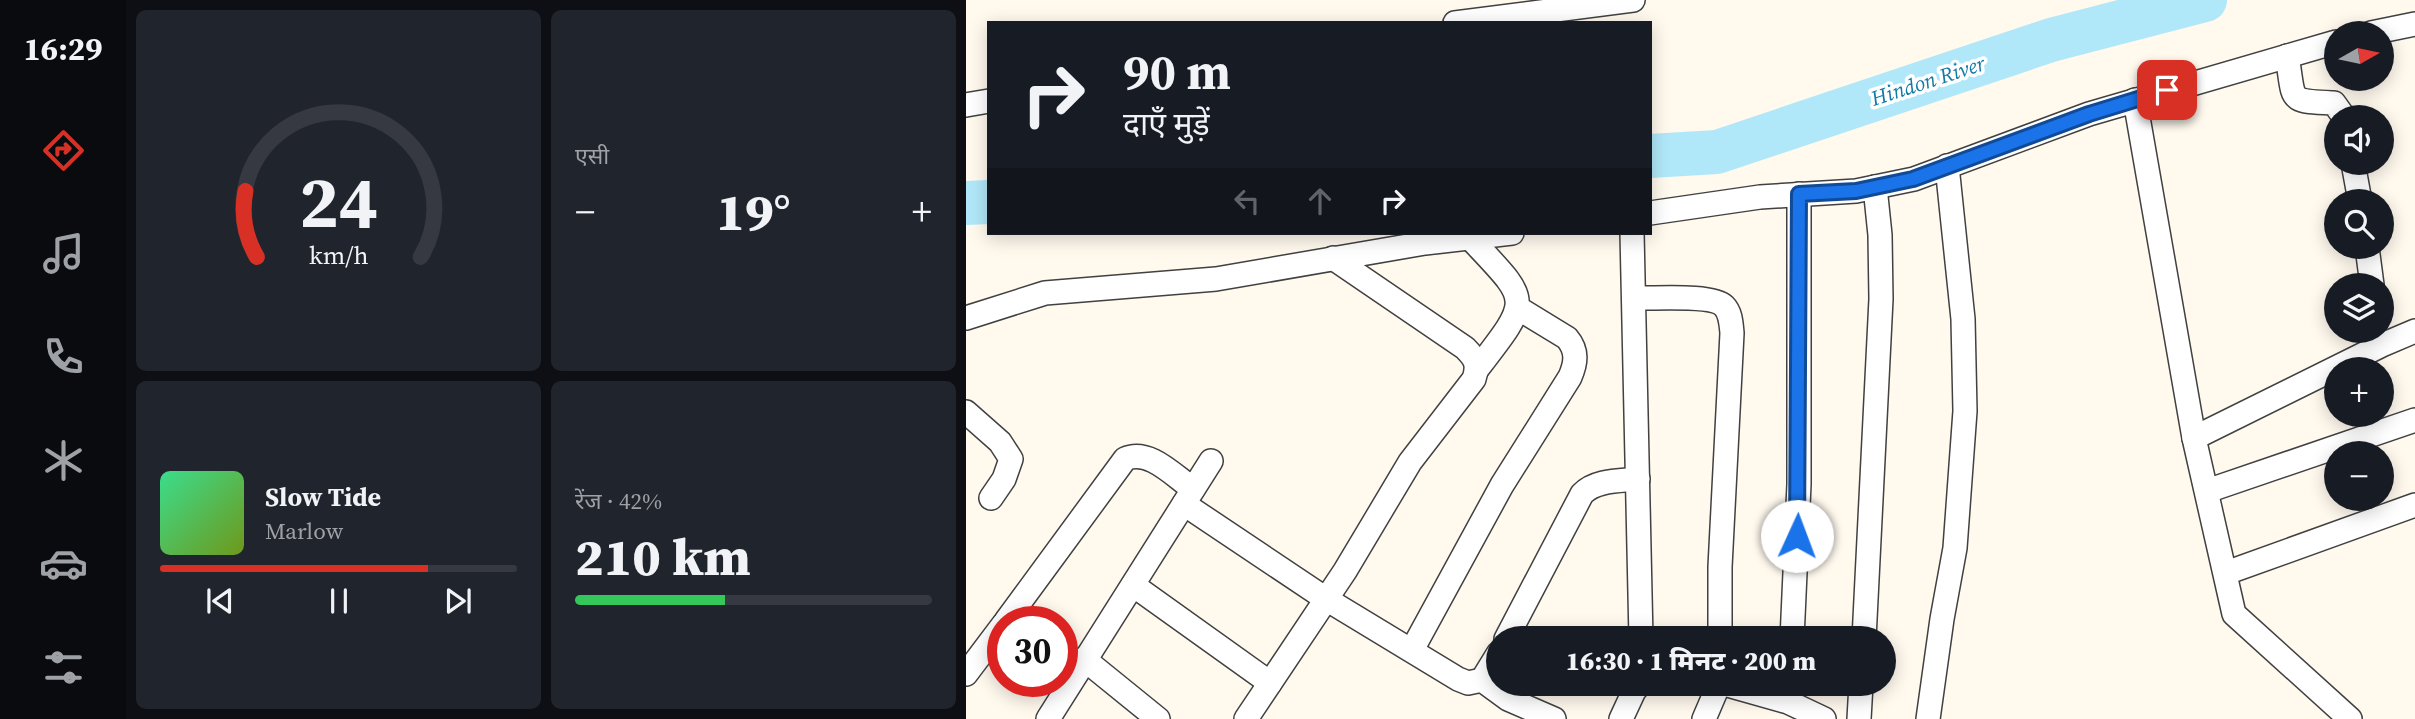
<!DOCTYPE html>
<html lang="hi">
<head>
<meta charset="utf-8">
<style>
	:root { --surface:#171b24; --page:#20242c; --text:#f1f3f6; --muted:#9ea1a6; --line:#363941; --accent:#d93025 }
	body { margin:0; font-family:"Source Serif 4","Noto Sans Devanagari",serif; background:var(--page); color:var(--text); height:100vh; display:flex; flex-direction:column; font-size:26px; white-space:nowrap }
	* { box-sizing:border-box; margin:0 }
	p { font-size:23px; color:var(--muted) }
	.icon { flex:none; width:38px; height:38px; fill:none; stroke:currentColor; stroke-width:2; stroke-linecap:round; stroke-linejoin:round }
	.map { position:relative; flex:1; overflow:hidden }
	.side { display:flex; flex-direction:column; gap:10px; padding:10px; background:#0d0f14; width:840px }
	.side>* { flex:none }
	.top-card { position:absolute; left:21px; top:21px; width:665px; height:214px; border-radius:0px; box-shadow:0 4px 18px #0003; background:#171b24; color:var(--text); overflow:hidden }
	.needle { width:46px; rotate:81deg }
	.buttons { position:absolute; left:1358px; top:21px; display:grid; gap:14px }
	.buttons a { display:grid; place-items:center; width:70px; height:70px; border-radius:50%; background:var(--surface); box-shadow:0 4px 18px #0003; font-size:35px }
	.speed { position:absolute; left:21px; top:606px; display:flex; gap:14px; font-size:35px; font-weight:700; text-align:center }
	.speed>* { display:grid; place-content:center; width:91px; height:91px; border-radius:50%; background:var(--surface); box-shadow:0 4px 18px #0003; line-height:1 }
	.speed .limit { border:10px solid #d22; background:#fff; color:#111 }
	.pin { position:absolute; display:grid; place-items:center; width:60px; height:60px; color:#fff; margin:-30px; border-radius:14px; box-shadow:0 4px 10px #0006 }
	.me { position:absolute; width:77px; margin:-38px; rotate:2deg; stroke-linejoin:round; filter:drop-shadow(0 0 5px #0008) }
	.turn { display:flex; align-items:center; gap:24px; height:147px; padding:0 21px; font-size:32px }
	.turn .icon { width:91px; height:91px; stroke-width:2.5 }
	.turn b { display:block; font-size:49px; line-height:60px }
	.lanes { display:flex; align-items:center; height:66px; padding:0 21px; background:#0003; justify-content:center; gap:35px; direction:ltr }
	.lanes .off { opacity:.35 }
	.big { font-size:52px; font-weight:800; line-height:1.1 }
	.side .tile { flex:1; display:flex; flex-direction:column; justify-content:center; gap:10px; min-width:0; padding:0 24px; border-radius:10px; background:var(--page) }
	.side .dial { align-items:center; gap:0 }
	.dial svg { height:182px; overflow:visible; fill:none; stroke:var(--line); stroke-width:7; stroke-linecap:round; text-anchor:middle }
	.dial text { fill:var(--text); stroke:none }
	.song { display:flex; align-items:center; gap:21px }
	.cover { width:84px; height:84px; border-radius:10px; background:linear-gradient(135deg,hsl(150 70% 55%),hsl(80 70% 35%)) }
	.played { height:7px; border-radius:4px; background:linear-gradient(90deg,var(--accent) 75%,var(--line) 75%) }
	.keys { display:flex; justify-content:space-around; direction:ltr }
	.heat { display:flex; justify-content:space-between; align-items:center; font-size:38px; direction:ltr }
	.charge { height:10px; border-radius:5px; background:linear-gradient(90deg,#34c759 42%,var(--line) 0) }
	.side .tiles { flex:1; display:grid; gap:10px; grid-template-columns:repeat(2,1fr) }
	.trip { position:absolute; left:520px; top:626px; width:410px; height:70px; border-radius:35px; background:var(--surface); box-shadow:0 4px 18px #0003; font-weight:800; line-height:70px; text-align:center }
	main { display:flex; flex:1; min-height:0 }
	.menu { display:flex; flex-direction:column; width:126px; justify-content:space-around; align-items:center; background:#090b0e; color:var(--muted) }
	.menu .icon { width:49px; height:49px }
	.menu .active { color:var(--accent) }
	.menu b { font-size:32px; color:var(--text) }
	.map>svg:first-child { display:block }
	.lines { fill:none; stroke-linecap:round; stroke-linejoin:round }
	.river { stroke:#b1e8f9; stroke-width:44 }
	.minor-casing { stroke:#414141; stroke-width:26 }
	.minor { stroke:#fff; stroke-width:23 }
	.route-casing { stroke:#114b97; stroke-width:18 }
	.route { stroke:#1a73e8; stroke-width:12 }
	.labels { text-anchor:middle; stroke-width:7; stroke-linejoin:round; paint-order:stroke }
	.water-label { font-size:21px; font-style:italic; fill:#117aa5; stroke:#fff }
</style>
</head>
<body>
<main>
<nav class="menu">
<b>16:29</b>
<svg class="icon active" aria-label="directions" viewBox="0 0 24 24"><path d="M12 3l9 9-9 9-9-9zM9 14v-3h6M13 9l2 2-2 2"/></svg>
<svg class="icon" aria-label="music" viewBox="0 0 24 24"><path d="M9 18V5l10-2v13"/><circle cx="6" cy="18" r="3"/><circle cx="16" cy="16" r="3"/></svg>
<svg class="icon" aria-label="phone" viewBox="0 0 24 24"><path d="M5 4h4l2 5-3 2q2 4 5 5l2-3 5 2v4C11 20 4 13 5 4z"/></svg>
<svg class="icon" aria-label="climate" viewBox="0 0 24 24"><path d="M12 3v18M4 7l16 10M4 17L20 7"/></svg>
<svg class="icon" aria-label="car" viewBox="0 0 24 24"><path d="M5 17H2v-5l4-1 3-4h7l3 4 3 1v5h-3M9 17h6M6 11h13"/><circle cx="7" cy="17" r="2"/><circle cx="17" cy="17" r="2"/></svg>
<svg class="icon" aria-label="filters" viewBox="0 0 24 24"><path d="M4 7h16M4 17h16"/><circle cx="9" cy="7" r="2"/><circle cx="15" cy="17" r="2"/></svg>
</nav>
<section class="side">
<div class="tiles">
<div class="tile dial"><svg viewBox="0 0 100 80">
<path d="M14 69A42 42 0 1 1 86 69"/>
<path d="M14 69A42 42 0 0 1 9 40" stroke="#d93025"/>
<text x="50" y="56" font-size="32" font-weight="700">24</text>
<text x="50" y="72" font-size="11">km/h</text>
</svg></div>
<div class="tile"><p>एसी</p>
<div class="heat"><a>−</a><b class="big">19°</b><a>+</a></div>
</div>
<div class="tile">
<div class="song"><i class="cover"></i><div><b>Slow Tide</b><p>Marlow</p></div></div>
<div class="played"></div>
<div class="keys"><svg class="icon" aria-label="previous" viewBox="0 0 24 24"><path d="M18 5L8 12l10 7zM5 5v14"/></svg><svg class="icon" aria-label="pause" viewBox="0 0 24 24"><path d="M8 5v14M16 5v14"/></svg><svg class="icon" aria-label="next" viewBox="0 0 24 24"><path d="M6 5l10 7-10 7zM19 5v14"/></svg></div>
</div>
<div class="tile"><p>रेंज · 42%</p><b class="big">210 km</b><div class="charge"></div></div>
</div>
</section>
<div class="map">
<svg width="1449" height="719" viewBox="0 0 1449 719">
	<rect width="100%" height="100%" fill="#fff9ee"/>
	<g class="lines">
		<g class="river">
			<polyline points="684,156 751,152 1085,40 1239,0"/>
			<polyline points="0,203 23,202"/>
		</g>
		<g class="minor-casing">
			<g id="minor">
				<polyline points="489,23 667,0"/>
				<polyline points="1405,33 1449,24"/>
				<path d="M1321,56C1329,102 1320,101 1368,103L1378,117"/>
				<polyline points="1169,100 1228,438 1268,614 1384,719"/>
				<polyline points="0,105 23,101"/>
				<polyline points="1387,163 1394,201"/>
				<polyline points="684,213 794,197 890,191 948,179 1123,114 1370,42"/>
				<polyline points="666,233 675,639"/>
				<path d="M504,238C564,302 567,297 512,368"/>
				<polyline points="1401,247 1406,285"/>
				<path d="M669,298C687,299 746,294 758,306C765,313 765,324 766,333L754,567V639"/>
				<polyline points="0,318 79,293 250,279 459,243 546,233"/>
				<polyline points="0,412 34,442 45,459 38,479 25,498"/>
				<polyline points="1228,438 1416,345 1449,331"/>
				<polyline points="1241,491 1449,420"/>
				<polyline points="218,504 360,599 492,679 502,683 516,680 532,654"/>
				<polyline points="1260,573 1449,505"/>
				<polyline points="167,585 304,683"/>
				<path d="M40,621L159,459C183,448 208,476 227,489"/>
				<path d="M540,639L616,494C629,480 653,481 672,479"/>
				<polyline points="826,639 833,484 833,194"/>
				<polyline points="898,639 915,299 914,235 909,187"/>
				<path d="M446,650L536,485L604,377C610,363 612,351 601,338L552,308"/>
				<polyline points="118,659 192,719"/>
				<polyline points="0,674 37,625"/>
				<polyline points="516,680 542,699 588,719"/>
				<polyline points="758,684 822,702 858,719"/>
				<polyline points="82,719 245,461"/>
				<path d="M280,719L379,571L444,462L508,379C513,364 509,358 499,348L367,258"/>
				<polyline points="655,719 668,691 674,684"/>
				<polyline points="738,719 753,684"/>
				<polyline points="893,719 895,684"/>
				<polyline points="962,719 976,619 989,548 999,411 997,319 981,166"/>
			</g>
		</g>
		<use href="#minor" class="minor"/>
	</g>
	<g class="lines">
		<g class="route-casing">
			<polyline id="route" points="831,536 833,194 890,191 947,179 1123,114 1201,90"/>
		</g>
		<use href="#route" class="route"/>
	</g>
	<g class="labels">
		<g class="water-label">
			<text transform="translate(962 81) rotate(-18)" y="7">Hindon River</text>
		</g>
	</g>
</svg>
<div class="buttons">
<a><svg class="needle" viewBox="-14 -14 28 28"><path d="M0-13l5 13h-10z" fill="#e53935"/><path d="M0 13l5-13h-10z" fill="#9ea1a6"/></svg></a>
<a><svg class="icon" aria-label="sound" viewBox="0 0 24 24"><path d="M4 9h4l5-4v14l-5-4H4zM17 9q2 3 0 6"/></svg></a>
<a><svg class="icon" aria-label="search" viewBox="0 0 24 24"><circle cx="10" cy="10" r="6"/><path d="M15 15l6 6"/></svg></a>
<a><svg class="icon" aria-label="layers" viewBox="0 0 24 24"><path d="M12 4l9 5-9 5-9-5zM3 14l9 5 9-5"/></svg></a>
<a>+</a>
<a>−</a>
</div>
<div class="speed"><div class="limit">30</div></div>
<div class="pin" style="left:1201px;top:90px;background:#d93025"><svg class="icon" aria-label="arrive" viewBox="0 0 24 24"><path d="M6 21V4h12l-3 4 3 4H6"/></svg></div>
<svg class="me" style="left:831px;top:536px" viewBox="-20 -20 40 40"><circle r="19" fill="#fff"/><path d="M0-13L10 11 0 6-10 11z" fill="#1a73e8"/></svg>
<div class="trip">16:30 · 1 मिनट · 200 m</div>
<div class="top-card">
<div class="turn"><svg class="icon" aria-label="right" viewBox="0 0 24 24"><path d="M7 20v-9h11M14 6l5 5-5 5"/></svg><div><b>90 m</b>दाएँ मुड़ें</div></div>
<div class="lanes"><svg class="icon off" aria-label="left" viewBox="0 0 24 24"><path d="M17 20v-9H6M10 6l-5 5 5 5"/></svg><svg class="icon off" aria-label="ahead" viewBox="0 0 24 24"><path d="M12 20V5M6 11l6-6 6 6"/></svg><svg class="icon" aria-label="right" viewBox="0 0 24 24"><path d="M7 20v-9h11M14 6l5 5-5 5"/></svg></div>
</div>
</div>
</main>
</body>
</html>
